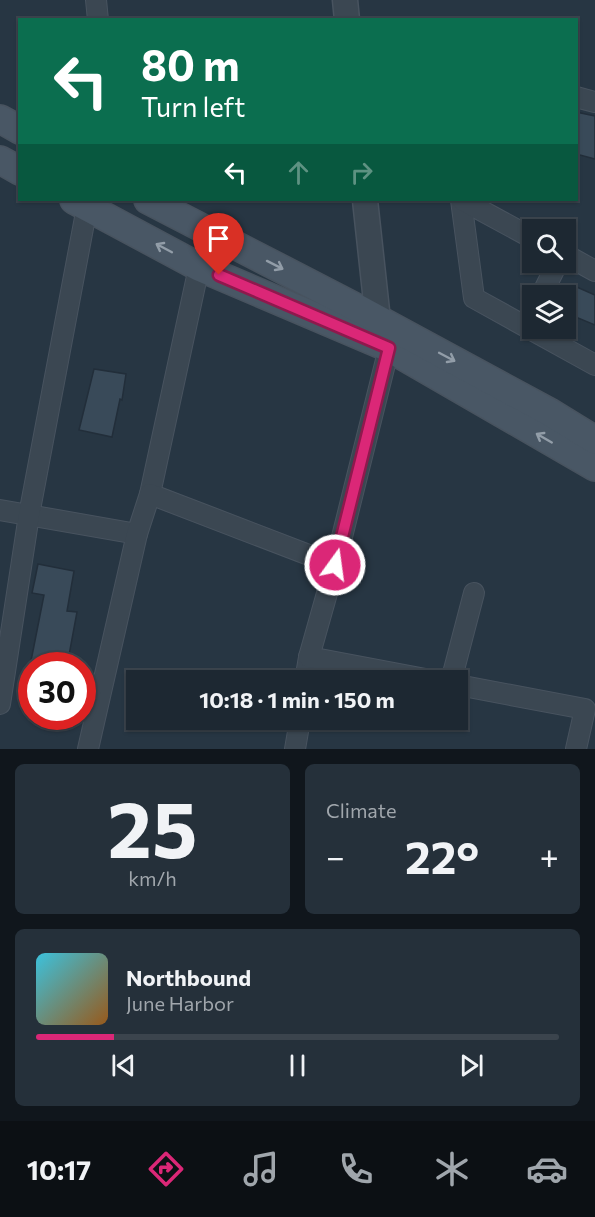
<!DOCTYPE html>
<html lang="en">
<head>
<meta charset="utf-8">
<style>
	:root { --surface:#1d2832; --page:#25303a; --text:#f1f3f6; --muted:#a0a6ac; --line:#3b444d; --accent:#db2777 }
	body { margin:0; font-family:Commissioner,sans-serif; background:var(--page); color:var(--text); height:100vh; display:flex; flex-direction:column; font-size:22px; white-space:nowrap }
	* { box-sizing:border-box; margin:0 }
	p { font-size:20px; color:var(--muted) }
	.icon { flex:none; width:33px; height:33px; fill:none; stroke:currentColor; stroke-width:2; stroke-linecap:round; stroke-linejoin:round }
	.map { position:relative; height:749px; overflow:hidden }
	.drawer { display:flex; flex-direction:column; gap:15px; padding:15px; background:#10161c; flex:1 }
	.drawer>* { flex:none }
	.guide { position:absolute; left:18px; top:18px; width:560px; height:183px; border-radius:0px; box-shadow:0 2px 4px #0004,0 0 0 2px var(--line); background:#0b6e4f; color:#fff; overflow:hidden }
	.controls { position:absolute; left:522px; top:219px; display:grid; gap:12px }
	.controls a { display:grid; place-items:center; width:54px; height:54px; border-radius:0px; background:var(--surface); box-shadow:0 2px 4px #0004,0 0 0 2px var(--line); font-size:30px }
	.speed { position:absolute; left:18px; top:652px; display:flex; gap:12px; font-size:30px; font-weight:700; text-align:center }
	.speed>* { display:grid; place-content:center; width:78px; height:78px; border-radius:50%; background:var(--surface); box-shadow:0 2px 4px #0004,0 0 0 2px var(--line); line-height:1 }
	.speed .limit { border:9px solid #d22; background:#fff; color:#111 }
	.pin { position:absolute; display:grid; place-items:center; width:51px; height:51px; color:#fff; margin:-62px -26px; border-radius:50% 50% 50% 0; rotate:-45deg; box-shadow:0 0 6px #0007 }
	.pin .icon { rotate:45deg }
	.me { position:absolute; width:66px; margin:-33px; rotate:14deg; stroke-linejoin:round; filter:drop-shadow(0 0 4px #0008) }
	.turn { display:flex; align-items:center; gap:21px; height:126px; padding:0 24px; font-size:27px }
	.turn .icon { width:78px; height:78px; stroke-width:2.5 }
	.turn b { display:block; font-size:42px; line-height:51px }
	.lanes { display:flex; align-items:center; height:57px; padding:0 24px; background:#0003; justify-content:center; gap:30px; direction:ltr }
	.lanes .off { opacity:.35 }
	.big { font-size:45px; font-weight:700; line-height:1.1 }
	.drawer .card { flex:1; display:flex; flex-direction:column; justify-content:center; gap:9px; min-width:0; padding:0 21px; border-radius:9px; background:var(--page) }
	.drawer .dial { align-items:center; gap:0 }
	.dial b { font-size:78px; line-height:1 }
	.song { display:flex; align-items:center; gap:18px }
	.cover { width:72px; height:72px; border-radius:9px; background:linear-gradient(135deg,hsl(190 70% 55%),hsl(30 70% 35%)) }
	.played { height:6px; border-radius:3px; background:linear-gradient(90deg,var(--accent) 15%,var(--line) 15%) }
	.keys { display:flex; justify-content:space-around; direction:ltr }
	.heat { display:flex; justify-content:space-between; align-items:center; font-size:33px; direction:ltr }
	.drawer .tiles { flex:1; display:grid; gap:15px; grid-template-columns:1fr 1fr }
	.card:last-child { grid-column:span 2 }
	.trip { position:absolute; left:126px; top:670px; width:342px; height:60px; border-radius:0px; background:var(--surface); box-shadow:0 2px 4px #0004,0 0 0 2px var(--line); font-weight:700; line-height:60px; text-align:center }
	.tab-bar { display:flex; height:96px; justify-content:space-around; align-items:center; background:#0c1014; color:var(--muted) }
	.tab-bar .icon { width:42px; height:42px }
	.tab-bar .current { color:var(--accent) }
	.tab-bar b { font-size:27px; color:var(--text) }
	.map>svg:first-child { display:block }
	.building { fill:#394a59; stroke:#222e3a; stroke-width:1.5 }
	.lines { fill:none; stroke-linecap:round; stroke-linejoin:round }
	.minor-casing { stroke:#48535f; stroke-width:22 }
	.tertiary-casing { stroke:#48535f; stroke-width:27 }
	.secondary-casing { stroke:#48535f; stroke-width:30 }
	.minor { stroke:#3b4752; stroke-width:20 }
	.tertiary { stroke:#3b4752; stroke-width:24 }
	.secondary { stroke:#495765; stroke-width:27 }
	.oneway { stroke:#929da8 }
	.route-casing { stroke:#8e194d; stroke-width:15 }
	.route { stroke:#db2777; stroke-width:10 }
</style>
</head>
<body>
<div class="map">
<svg width="595" height="749" viewBox="0 0 595 749">
	<rect width="100%" height="100%" fill="#273643"/>
	<g class="building">
		<polygon points="576,112 595,116 595,159 576,154"/>
		<polygon points="570,284 595,295 595,325 566,313 566,294"/>
		<polygon points="94,369 126,374 122,400 120,399 112,437 79,430"/>
		<polygon points="38,564 74,571 67,611 77,612 67,666 30,666 44,595 32,593"/>
	</g>
	<g class="lines">
		<g class="minor-casing">
			<g id="minor">
				<polyline points="96,0 98,20"/>
				<polyline points="576,97 595,102"/>
				<polyline points="461,200 474,298 595,365"/>
				<polyline points="462,200 532,238"/>
				<polyline points="566,255 595,271"/>
				<polyline points="541,296 558,262"/>
				<polyline points="150,494 199,267"/>
				<polyline points="0,510 137,534"/>
				<polyline points="335,565 389,348"/>
				<polyline points="305,681 309,657"/>
				<polyline points="451,681 474,593"/>
				<polyline points="458,685 585,709 576,749"/>
				<polyline points="0,704 29,515 87,207"/>
				<polyline points="88,749 137,534 150,494 335,565 309,657 436,681"/>
				<polyline points="295,749 300,720"/>
			</g>
		</g>
		<g class="tertiary-casing">
			<g id="tertiary">
				<polyline points="345,0 347,20"/>
				<polyline points="365,200 378,320 374,334"/>
			</g>
		</g>
		<g class="secondary-casing">
			<g id="secondary">
				<polyline points="0,119 20,130"/>
				<polyline points="0,160 20,171"/>
				<polyline points="74,200 199,267 389,348 595,467"/>
				<polyline points="148,200 359,309 551,413 595,440"/>
			</g>
		</g>
		<use href="#minor" class="minor"/>
		<use href="#tertiary" class="tertiary"/>
		<use href="#secondary" class="secondary"/>
	</g>
	<defs><path id="oneway-shaft" d="M-6 0H5M1.5-3L5.5 0L1.5 3" fill="none" stroke-width="1.6" stroke-linecap="round" stroke-linejoin="round" transform="scale(1.5)"/></defs>
	<g class="oneway">
		<use href="#oneway-shaft" transform="translate(164 248) rotate(-152)"/>
		<use href="#oneway-shaft" transform="translate(275 265) rotate(27)"/>
		<use href="#oneway-shaft" transform="translate(447 357) rotate(28)"/>
		<use href="#oneway-shaft" transform="translate(544 438) rotate(-150)"/>
	</g>
	<g class="lines">
		<g class="route-casing">
			<polyline id="route" points="219,275 389,348 335,565"/>
		</g>
		<use href="#route" class="route"/>
	</g>
</svg>
<div class="controls">
<a><svg class="icon" aria-label="search" viewBox="0 0 24 24"><circle cx="10" cy="10" r="6"/><path d="M15 15l6 6"/></svg></a>
<a><svg class="icon" aria-label="layers" viewBox="0 0 24 24"><path d="M12 4l9 5-9 5-9-5zM3 14l9 5 9-5"/></svg></a>
</div>
<div class="speed"><div class="limit">30</div></div>
<div class="pin" style="left:219px;top:275px;background:#d93025"><svg class="icon" aria-label="arrive" viewBox="0 0 24 24"><path d="M6 21V4h12l-3 4 3 4H6"/></svg></div>
<svg class="me" style="left:335px;top:565px" viewBox="-20 -20 40 40"><circle r="17" fill="#db2777" stroke="#fff" stroke-width="3"/><path d="M0-11L8 9 0 5-8 9z" fill="#fff"/></svg>
<div class="trip">10:18 · 1 min · 150 m</div>
<div class="guide">
<div class="turn"><svg class="icon" aria-label="left" viewBox="0 0 24 24"><path d="M17 20v-9H6M10 6l-5 5 5 5"/></svg><div><b>80 m</b>Turn left</div></div>
<div class="lanes"><svg class="icon" aria-label="left" viewBox="0 0 24 24"><path d="M17 20v-9H6M10 6l-5 5 5 5"/></svg><svg class="icon off" aria-label="ahead" viewBox="0 0 24 24"><path d="M12 20V5M6 11l6-6 6 6"/></svg><svg class="icon off" aria-label="right" viewBox="0 0 24 24"><path d="M7 20v-9h11M14 6l5 5-5 5"/></svg></div>
</div>
</div>
<section class="drawer">
<div class="tiles">
<div class="card dial"><b>25</b><p>km/h</p></div>
<div class="card"><p>Climate</p>
<div class="heat"><a>−</a><b class="big">22°</b><a>+</a></div>
</div>
<div class="card">
<div class="song"><i class="cover"></i><div><b>Northbound</b><p>June Harbor</p></div></div>
<div class="played"></div>
<div class="keys"><svg class="icon" aria-label="previous" viewBox="0 0 24 24"><path d="M18 5L8 12l10 7zM5 5v14"/></svg><svg class="icon" aria-label="pause" viewBox="0 0 24 24"><path d="M8 5v14M16 5v14"/></svg><svg class="icon" aria-label="next" viewBox="0 0 24 24"><path d="M6 5l10 7-10 7zM19 5v14"/></svg></div>
</div>
</div>
</section>
<nav class="tab-bar">
<b>10:17</b>
<svg class="icon current" aria-label="directions" viewBox="0 0 24 24"><path d="M12 3l9 9-9 9-9-9zM9 14v-3h6M13 9l2 2-2 2"/></svg>
<svg class="icon" aria-label="music" viewBox="0 0 24 24"><path d="M9 18V5l10-2v13"/><circle cx="6" cy="18" r="3"/><circle cx="16" cy="16" r="3"/></svg>
<svg class="icon" aria-label="phone" viewBox="0 0 24 24"><path d="M5 4h4l2 5-3 2q2 4 5 5l2-3 5 2v4C11 20 4 13 5 4z"/></svg>
<svg class="icon" aria-label="climate" viewBox="0 0 24 24"><path d="M12 3v18M4 7l16 10M4 17L20 7"/></svg>
<svg class="icon" aria-label="car" viewBox="0 0 24 24"><path d="M5 17H2v-5l4-1 3-4h7l3 4 3 1v5h-3M9 17h6M6 11h13"/><circle cx="7" cy="17" r="2"/><circle cx="17" cy="17" r="2"/></svg>
</nav>
</body>
</html>
